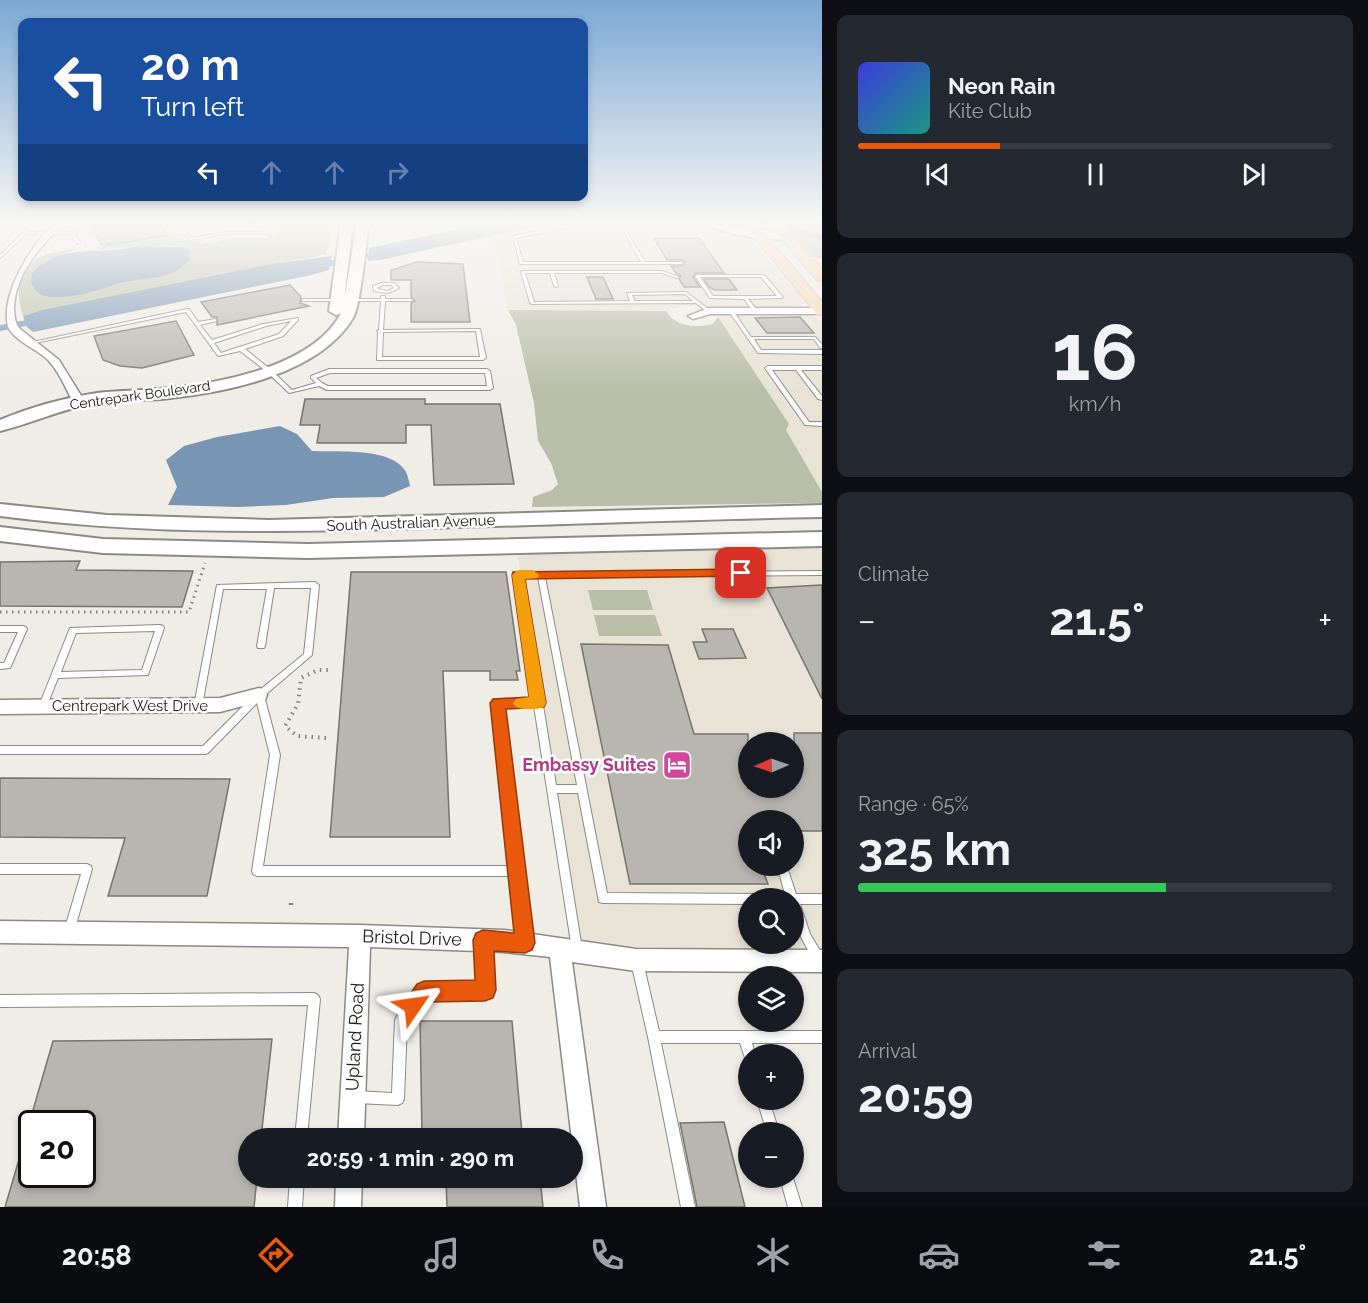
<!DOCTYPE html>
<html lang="en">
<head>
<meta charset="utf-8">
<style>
	:root { --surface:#171b24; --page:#242831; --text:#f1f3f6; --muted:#9ea1a6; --line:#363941; --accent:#ea580c }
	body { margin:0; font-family:Raleway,sans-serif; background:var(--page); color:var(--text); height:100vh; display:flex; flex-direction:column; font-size:22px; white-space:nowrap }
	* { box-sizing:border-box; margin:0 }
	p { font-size:20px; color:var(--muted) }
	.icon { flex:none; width:33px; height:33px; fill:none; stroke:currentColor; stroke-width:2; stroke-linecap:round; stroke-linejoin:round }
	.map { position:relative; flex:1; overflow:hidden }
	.side { display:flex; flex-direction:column; gap:15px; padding:15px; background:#0d0f14; width:546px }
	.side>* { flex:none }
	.banner { position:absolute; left:18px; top:18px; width:570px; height:183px; border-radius:12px; box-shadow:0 3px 9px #0003; background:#1a4fa0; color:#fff; overflow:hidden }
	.needle { width:39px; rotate:268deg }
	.buttons { position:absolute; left:738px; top:732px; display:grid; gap:12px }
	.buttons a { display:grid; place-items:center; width:66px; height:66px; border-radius:50%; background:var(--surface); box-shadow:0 3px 9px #0003; font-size:30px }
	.speed { position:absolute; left:18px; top:1110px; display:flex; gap:12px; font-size:30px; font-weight:700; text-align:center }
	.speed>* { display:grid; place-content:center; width:78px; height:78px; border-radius:50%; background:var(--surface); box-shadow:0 3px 9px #0003; line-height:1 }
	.speed .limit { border:3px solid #111; border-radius:9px; background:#fff; color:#111 }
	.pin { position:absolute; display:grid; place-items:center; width:51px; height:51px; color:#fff; margin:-26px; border-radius:12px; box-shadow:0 3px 9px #0006 }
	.me { position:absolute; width:66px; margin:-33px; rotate:58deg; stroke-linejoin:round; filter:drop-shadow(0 0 4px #0008) }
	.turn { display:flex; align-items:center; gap:21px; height:126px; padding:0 24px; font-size:27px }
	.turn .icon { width:78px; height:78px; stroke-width:2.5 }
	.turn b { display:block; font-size:42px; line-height:51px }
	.lanes { display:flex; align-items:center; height:57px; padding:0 24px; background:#0003; justify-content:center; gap:30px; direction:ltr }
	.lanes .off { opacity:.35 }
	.big { font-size:45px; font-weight:700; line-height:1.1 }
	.side .card { flex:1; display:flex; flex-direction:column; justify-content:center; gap:9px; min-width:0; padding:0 21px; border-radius:12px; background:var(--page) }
	.side .dial { align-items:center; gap:0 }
	.dial b { font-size:78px; line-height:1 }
	.song { display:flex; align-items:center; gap:18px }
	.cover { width:72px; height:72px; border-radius:9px; background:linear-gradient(135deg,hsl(240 70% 55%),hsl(170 70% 35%)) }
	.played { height:6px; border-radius:3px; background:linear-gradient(90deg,var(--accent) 30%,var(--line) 30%) }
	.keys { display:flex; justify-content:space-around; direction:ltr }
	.heat { display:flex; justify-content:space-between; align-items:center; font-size:33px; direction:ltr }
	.charge { height:9px; border-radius:4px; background:linear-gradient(90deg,#34c759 65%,var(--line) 0) }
	.trip { position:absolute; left:238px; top:1128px; width:345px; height:60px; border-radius:30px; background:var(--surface); box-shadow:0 3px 9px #0003; font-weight:700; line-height:60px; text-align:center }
	.dock { display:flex; height:96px; justify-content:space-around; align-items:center; background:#090b0e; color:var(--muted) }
	.dock .icon { width:42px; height:42px }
	.dock .on { color:var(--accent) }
	.dock b { font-size:27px; color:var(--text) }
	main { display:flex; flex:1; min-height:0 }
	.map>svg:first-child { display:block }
	.built { fill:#e9e3d6; fill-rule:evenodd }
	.green { fill:#b9bea6 }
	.water { fill:#7895b3 }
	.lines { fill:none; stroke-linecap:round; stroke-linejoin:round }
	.canal { fill:#7895b3; fill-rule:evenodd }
	.building { fill:#b9b6b0; stroke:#77746f; stroke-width:1.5 }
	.lane-casing { stroke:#8c8a84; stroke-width:2 }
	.street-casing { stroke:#8c8a84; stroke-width:3 }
	.secondary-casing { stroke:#8c8a84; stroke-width:4 }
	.primary-casing { stroke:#cac9c9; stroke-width:3 }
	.path-far2 { stroke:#82817c; stroke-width:3; stroke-dasharray:1.5 4.5; stroke-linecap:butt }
	.path-far1 { stroke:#82817c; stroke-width:4; stroke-dasharray:1.5 5; stroke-linecap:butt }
	.path { stroke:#82817c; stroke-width:4.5; stroke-dasharray:2 7; stroke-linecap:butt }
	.lane { fill:#fff; fill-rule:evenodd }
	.street { fill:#fff; fill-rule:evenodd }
	.secondary { fill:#fff; fill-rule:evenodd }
	.primary { fill:#f7d7ab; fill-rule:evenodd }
	.route { fill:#ea580c; stroke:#983908; stroke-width:1.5 }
	.slow { fill:#f59e0b }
	.labels { text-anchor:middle; stroke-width:5; stroke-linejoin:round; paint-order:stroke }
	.far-street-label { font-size:14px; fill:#21201d; stroke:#fff }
	.street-label { font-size:15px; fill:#21201d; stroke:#fff }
	.near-hotel-label { font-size:18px; font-weight:bold; fill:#b23c85; stroke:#fff; text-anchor:end }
	.near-street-label { font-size:18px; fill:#21201d; stroke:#fff }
</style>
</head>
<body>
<main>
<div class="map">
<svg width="822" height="1207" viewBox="0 0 822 1207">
	<rect width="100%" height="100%" fill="#f0ede7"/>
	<g class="built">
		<polygon points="551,223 698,223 736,234 753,242 806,303 798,306 683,306 666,311 508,310 493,235"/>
		<polygon points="726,314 810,315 822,321 822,492 786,430 789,424 718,317"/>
		<path d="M822,548V951L617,950L580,944L517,552ZM748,742H794V788H748ZM748,820H794V866H748ZM748,898H794V944H748Z"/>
	</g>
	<g class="green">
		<path d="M280,223H334L329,247L325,253H333L42,310L23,316C17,299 16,275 32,262C40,254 62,251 73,249V251L48,259L33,271L59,297L77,295L124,282L163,276L179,246H138L99,250L97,247L103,245L167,234H171C183,243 192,238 201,244L232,238H267L269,235H276Z"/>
		<polygon points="781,223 810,223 822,226 822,259 811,256"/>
		<path d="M508,310L666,311C675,327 697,328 713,324L718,317L789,424L786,430L822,492V503L532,507L533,497L552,490L558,484L551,463L538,441L534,403L516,325Z"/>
		<polygon points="588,590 647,590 653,610 593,610"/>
		<polygon points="594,615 655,615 662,636 599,636"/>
	</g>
	<g class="water">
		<polygon points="503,223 551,223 380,260 368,261 369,248 440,233"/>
		<path d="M138,246L183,247L190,250L189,260C173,281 145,277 121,283C103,288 41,312 32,284C30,278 32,272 37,268C58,249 84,252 110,250C120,250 129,247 138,246Z"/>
		<polygon points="332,256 329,270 311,275 33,332 27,327 23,316 42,310 272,264"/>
		<path d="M280,426L297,434L312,451C337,452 393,447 406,472C408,476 409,482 410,486L384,497L333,498L286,505L238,507L168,505L177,487L166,460L184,446L217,437Z"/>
	</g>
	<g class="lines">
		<g class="canal">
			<polygon points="790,226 822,234 822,240 787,231 787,227"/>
			<polygon points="393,248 398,251 396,253 308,271 303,268 308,265"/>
			<polygon points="48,316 52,317 52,321 0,331 0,325"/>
		</g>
	</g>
	<g class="building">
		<polygon points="121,223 161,223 167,235 108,245 108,243 101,244 92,228"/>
		<polygon points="654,238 699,238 724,273 696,273 693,277 700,287 684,287 679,279 681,276 676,273 671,266 682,266 685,262 681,260 667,260"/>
		<polygon points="417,262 463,264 470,322 411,322 411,303 415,301 411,297 411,280 391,280 391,270"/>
		<polygon points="587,277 603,277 613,299 596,299"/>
		<polygon points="704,279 729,279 737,290 715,290 709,287"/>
		<polygon points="290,285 301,297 300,303 309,306 217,325 217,317 212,317 201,302"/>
		<polygon points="800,317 814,333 767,333 755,318"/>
		<polygon points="176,321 194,355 142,368 120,366 103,360 94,336"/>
		<polygon points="305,399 425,399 425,404 500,404 514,484 434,485 431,425 406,425 406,443 317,443 320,425 300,425"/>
		<polygon points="80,561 76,570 193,571 182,607 0,606 0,562"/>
		<polygon points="351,572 506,572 520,671 516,671 518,680 490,680 490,671 443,671 450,837 330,837"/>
		<polygon points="822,585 822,699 767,588"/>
		<polygon points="702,629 733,629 746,658 699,659 693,642 707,642"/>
		<polygon points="581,644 668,645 694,734 748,734 748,788 794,788 794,733 822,733 822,831 794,831 794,820 748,820 748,866 761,866 768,884 630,884"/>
		<polygon points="0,778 230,779 207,896 108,896 125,838 0,837"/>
		<polygon points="420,1021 512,1021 522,1134 422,1134"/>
		<polygon points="272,1039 261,1138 249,1138 249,1178 257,1178 254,1207 5,1207 28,1129 32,1130 32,1174 82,1174 82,1124 29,1124 53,1041"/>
		<polygon points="724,1122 745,1207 697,1207 680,1123"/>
		<polygon points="446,1178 540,1178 543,1207 447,1207"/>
	</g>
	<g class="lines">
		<g class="lane-casing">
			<g id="lane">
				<polygon points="33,223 37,223 28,232 71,232 80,223 84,223 74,233 80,243 77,244 71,234 26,234 0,258 0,255"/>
				<polygon points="175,223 260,223 181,225 191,238 226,232 263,232 266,223 270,223 267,233 265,234 226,234 190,240"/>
				<path d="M575,223H677L623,225L645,262H681L683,263L681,264H520L513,236ZM578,225H620L641,262H523L516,238Z"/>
				<path d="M523,271H662L679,277L677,278L662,273H554L558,286L556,287L554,286L550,273H525L534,302L630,301L627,293L686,292L711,311L707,312L696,303L532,304L530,303L521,272ZM685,294L693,301H635L632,295Z"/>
				<path d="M697,275H764L783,297L781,298L748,299L757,310L753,311L744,299L710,298L695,276ZM700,277H761L777,296H713Z"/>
				<path d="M382,283H394L399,288L388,293L374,291L373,286ZM383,285H391L394,288L388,291L378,289L377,288Z"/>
				<path d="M381,296H385V299H411L413,300L411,301H385L383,330L480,329L486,358L483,360H377L378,332L377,331L379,330L381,301H351L349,300L351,299H381ZM476,331L480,357H382L383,332Z"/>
				<polygon points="302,299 339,299 341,300 339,301 302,301"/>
				<path d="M187,309H189L198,322L216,319V321L200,325L212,340L263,324L298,318V320L283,336L245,349L270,369L292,390L316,383L311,378V376L329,369H487L490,371L493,388L490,390H327L319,386L289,393L266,371L240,351L218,356L186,312L30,344L28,343ZM291,321L279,334L221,353L214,343L266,326ZM330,373H485L487,386H328L322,383L316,378Z"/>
				<polygon points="728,309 732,309 751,337 815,337 822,344 822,348 820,348 814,339 754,339 761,350 822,350 822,354 758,353 728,310"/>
				<polygon points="822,366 822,370 801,370 822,396 822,400 818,399 796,370 772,370 809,422 822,422 822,426 805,425 765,368 768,366"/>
				<path d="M822,571V575L545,577L607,893L785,894L780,876L772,869L771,866H783L788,870L796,894H822V904H800L810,934L822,954V971L818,969L801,937L794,916V898H748V904L603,903L599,902L578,793H557L582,949L581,953L577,954L573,953L572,949L534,706H503L522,868L523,871L522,873L530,942L529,946L525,947L521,946L520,942L512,876H257L253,874L252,871L270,755L257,703L208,753L205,754H0V746H203L256,693L304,654L311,588H274L265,646L264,648H258L257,646L267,589H223L202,706L201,708L198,709L195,708L194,706L217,585L315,582L319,585L312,655L264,696L280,755L263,866H511L494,703L495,701L498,700H533L514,575L515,573ZM522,577H538L577,785H556Z"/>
				<path d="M160,625L163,626L164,628L148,675L58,678L46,708L43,709L40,708L39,706L70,628ZM155,631L142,670L61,672L76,633Z"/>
				<polygon points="0,626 23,626 26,627 27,629 11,666 10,668 0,669 0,663 4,663 18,632 0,632"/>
				<polygon points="0,864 87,864 91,866 92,869 73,935 69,936 65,935 64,931 81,874 0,874"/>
				<polygon points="483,937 487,938 488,942 491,990 489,994 485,996 427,997 407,1022 404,1099 402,1103 398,1105 356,1103 352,1101 350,1097 352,1093 356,1091 392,1093 395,1020 397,1016 420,987 424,985 479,984 478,942 479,938"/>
				<polygon points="637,956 641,958 643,962 659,1031 822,1031 822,1043 752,1043 755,1054 748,1054 748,1060 745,1058 740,1043 661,1043 695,1207 681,1207 648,1037 631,962 633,958"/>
				<polygon points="314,993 318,995 320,999 307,1138 295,1138 308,1005 0,1007 0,995"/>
				<polygon points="757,1100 769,1100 779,1132 767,1132"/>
				<polygon points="290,1178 304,1178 302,1207 288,1207"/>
				<polygon points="780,1178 793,1178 802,1207 788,1207"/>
			</g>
		</g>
		<g class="street-casing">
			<g id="street">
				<path d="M54,223H63C40,248 16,272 14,307C14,315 15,324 20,329L59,360L85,402L79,405L73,402C65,387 59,371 47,359C35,348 16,342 8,327C0,293 32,245 54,223Z"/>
				<polygon points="812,223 822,223 822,227"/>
				<polygon points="709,308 822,308 822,314 710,314 693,319 688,316"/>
				<polygon points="259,688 265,690 267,695 265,700 220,712 0,714 0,700 220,698"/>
				<polygon points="0,921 360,925 504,930 636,949 822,950 822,972 636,971 572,962 606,1207 580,1207 550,957 504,952 370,947 364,1138 338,1138 349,947 0,943"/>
				<polygon points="336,1178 362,1178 361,1207 335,1207"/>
			</g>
		</g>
		<g class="secondary-casing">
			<g id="secondary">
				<path d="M341,223H353L344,301L357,223H369C366,242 361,304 353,318C320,373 229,392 170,398C145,401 121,399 97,403C63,408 33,423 0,431V420C31,407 64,398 97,393C121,390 146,391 170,388C223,383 315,365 341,313L336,315L329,311Z"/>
				<path d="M704,223C714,223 788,232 792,236C780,246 716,232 704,223Z"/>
				<path d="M0,504L107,515L269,520L822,505V517C701,519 580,524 458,527C305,532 153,536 0,516Z"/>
				<polygon points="0,527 103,539 308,544 822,532 822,546 308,558 103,553 0,541"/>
			</g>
		</g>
		<g class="primary-casing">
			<g id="primary">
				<polygon points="743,223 756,223 822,302 822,315 817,314"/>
				<polygon points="768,223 781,223 822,269 822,281 817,280"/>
			</g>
		</g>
		<polyline class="path-far2" points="0,612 189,612 205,563"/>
		<polyline class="path-far1" points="326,738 297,736 285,726 298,704 301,678 318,670 332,670"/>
		<polyline class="path" points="291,903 291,909"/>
		<use href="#lane" class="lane"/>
		<use href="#street" class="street"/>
		<use href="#secondary" class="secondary"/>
		<use href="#primary" class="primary"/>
	</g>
	<linearGradient id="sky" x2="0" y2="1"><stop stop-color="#7ba8d3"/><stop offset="0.57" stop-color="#f8f7f4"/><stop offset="1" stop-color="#f8f7f4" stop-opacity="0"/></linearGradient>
	<rect width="822" height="392" fill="url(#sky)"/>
	<polygon class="route" points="741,569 748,573 746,576 525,579 546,703 544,707 506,709 535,943 532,950 525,953 494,951 496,990 493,998 485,1001 429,1002 420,1013 413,1016 405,1013 402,1006 417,984 424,981 475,980 473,940 476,933 483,930 514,933 490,703 493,699 529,697 512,575 513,572"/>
	<path class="slow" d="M518,570H533L539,575L538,578L525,579L546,703L544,707C535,710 524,710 516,707L513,703L516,699L529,697L512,575Z"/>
	<defs>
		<g id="hotel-square" transform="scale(1.5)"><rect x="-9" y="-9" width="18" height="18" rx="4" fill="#d1479c" stroke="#fff"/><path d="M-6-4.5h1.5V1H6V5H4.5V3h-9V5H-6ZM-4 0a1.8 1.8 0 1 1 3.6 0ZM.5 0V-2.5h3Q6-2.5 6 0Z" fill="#fff"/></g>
	</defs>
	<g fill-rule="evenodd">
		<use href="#hotel-square" x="677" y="765"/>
	</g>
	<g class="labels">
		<g class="far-street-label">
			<text transform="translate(140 395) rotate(-8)" y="5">Centrepark Boulevard</text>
		</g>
		<g class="street-label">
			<text transform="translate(411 523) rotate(-2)" y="5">South Australian Avenue</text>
			<text x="130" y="711">Centrepark West Drive</text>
		</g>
		<g class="near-hotel-label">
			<text x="656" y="771">Embassy Suites</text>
		</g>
		<g class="near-street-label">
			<text transform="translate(412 938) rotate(2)" y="6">Bristol Drive</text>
			<text transform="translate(355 1037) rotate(-87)" y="6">Upland Road</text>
		</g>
	</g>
</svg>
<div class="buttons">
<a><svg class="needle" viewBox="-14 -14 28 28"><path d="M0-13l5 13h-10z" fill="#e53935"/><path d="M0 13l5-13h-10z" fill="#9ea1a6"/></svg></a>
<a><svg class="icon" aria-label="sound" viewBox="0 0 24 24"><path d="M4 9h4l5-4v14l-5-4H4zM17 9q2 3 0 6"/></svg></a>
<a><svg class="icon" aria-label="search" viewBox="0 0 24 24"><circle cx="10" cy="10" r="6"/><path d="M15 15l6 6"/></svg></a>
<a><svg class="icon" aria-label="layers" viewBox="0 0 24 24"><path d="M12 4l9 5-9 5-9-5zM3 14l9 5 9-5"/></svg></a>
<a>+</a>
<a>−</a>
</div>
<div class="speed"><div class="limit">20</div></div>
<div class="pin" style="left:741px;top:573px;background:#d93025"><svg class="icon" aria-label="arrive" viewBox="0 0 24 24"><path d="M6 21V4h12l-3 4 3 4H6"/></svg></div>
<svg class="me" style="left:413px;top:1006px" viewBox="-20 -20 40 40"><path d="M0-17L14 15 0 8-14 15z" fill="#ea580c" stroke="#fff" stroke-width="4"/></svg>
<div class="trip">20:59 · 1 min · 290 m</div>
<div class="banner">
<div class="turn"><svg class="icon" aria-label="left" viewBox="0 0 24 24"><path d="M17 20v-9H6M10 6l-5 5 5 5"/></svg><div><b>20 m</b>Turn left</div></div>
<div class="lanes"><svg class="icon" aria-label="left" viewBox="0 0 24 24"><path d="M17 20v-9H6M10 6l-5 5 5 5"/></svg><svg class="icon off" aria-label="ahead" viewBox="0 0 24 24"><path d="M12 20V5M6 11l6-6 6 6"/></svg><svg class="icon off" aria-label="ahead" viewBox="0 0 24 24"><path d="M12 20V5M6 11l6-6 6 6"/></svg><svg class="icon off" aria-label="right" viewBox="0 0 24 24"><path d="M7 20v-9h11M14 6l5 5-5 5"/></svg></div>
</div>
</div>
<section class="side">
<div class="card">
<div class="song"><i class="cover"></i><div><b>Neon Rain</b><p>Kite Club</p></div></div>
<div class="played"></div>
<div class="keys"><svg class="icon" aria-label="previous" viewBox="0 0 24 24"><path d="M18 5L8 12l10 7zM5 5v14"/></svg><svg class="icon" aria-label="pause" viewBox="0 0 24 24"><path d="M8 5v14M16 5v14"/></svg><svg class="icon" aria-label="next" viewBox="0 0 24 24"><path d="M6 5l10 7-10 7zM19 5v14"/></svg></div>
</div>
<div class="card dial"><b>16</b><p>km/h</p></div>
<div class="card"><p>Climate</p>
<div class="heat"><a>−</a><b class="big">21.5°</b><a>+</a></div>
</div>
<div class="card"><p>Range · 65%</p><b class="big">325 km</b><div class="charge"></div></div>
<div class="card"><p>Arrival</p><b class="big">20:59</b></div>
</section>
</main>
<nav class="dock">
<b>20:58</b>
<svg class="icon on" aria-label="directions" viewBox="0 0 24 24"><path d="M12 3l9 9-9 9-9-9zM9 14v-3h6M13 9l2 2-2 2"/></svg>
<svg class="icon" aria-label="music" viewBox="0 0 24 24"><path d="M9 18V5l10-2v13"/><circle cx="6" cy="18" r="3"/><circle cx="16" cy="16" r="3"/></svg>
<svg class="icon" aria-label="phone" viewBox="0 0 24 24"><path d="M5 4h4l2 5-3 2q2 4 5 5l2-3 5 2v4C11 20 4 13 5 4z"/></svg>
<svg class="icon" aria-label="climate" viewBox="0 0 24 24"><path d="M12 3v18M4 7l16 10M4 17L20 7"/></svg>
<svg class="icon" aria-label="car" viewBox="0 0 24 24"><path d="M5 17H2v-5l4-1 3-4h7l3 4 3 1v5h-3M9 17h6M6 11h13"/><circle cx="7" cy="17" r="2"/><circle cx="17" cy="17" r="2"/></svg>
<svg class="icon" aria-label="filters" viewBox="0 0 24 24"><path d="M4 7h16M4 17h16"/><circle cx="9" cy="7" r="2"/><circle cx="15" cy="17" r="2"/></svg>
<b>21.5°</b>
</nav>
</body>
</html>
